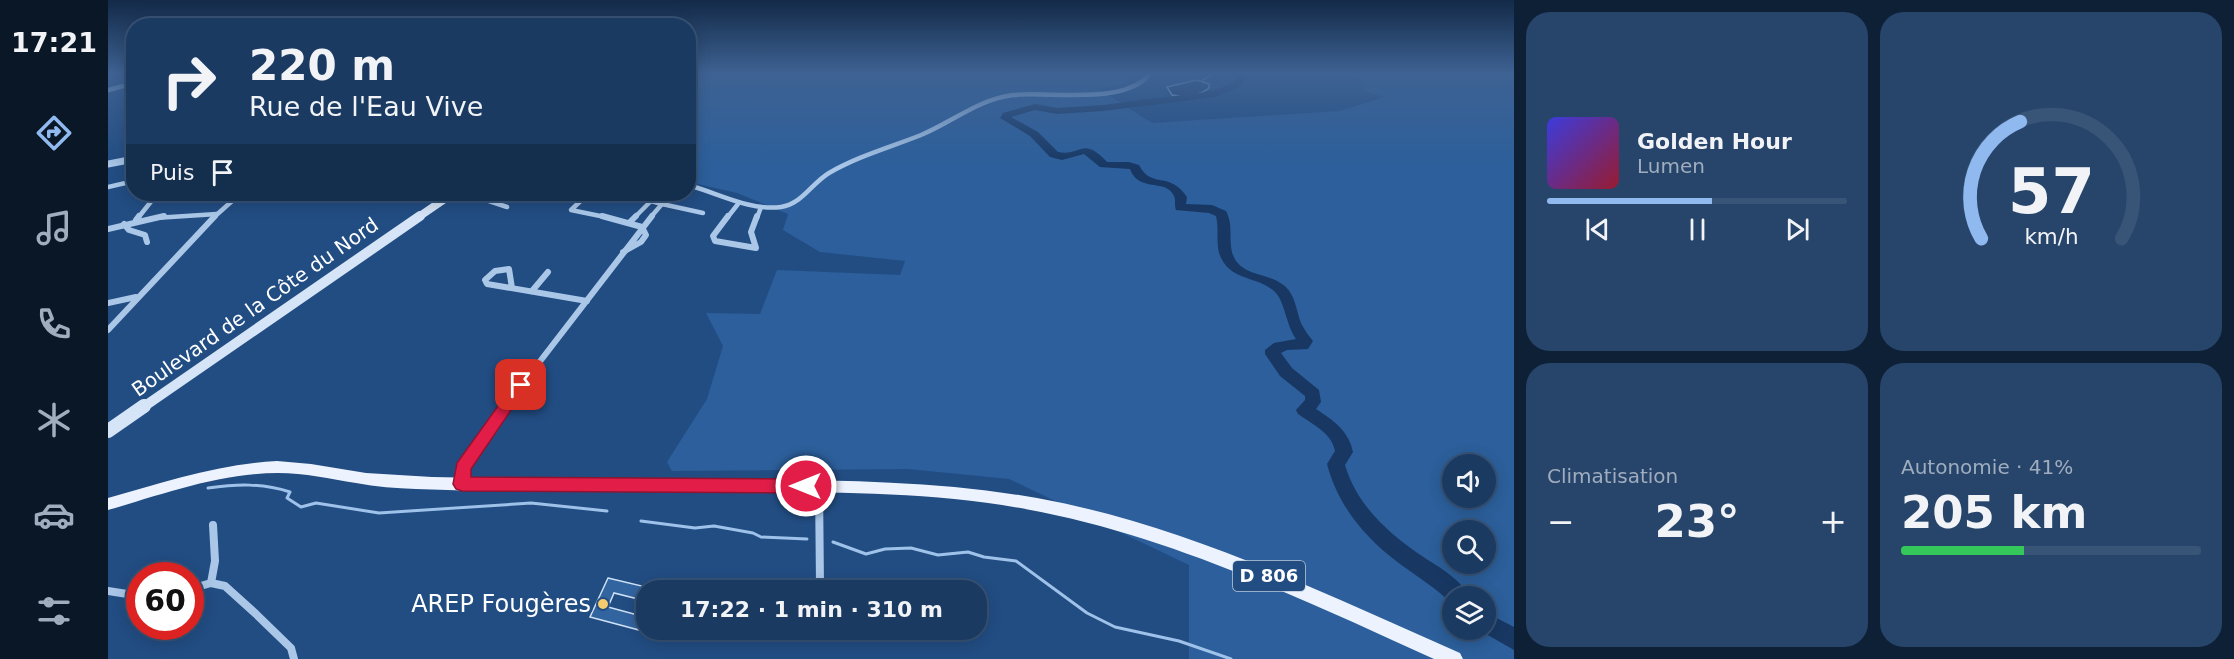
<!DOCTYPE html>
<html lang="fr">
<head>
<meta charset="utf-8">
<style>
	:root { --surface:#1a3a62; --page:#27456b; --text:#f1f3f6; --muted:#9fadbe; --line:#385477; --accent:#90b9f0 }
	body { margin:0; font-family:"DejaVu Sans",sans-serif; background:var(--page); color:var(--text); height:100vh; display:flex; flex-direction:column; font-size:22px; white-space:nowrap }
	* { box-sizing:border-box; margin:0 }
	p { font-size:20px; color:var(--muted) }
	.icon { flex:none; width:33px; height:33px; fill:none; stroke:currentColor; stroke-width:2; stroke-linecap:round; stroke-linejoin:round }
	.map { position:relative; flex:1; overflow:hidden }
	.side { display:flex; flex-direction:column; gap:12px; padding:12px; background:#0e2036; width:720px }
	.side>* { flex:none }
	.hud { position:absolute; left:18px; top:18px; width:570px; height:183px; border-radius:24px; box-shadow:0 3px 15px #0003,0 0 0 2px var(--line); background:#1a3a62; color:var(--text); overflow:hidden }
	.fabs { position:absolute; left:1334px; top:454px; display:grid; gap:12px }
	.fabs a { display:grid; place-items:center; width:54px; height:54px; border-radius:50%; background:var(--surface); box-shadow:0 3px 15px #0003,0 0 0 2px var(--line); font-size:30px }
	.speed { position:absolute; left:18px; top:562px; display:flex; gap:12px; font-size:30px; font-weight:700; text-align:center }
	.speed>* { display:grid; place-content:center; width:78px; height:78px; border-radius:50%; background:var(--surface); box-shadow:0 3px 15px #0003,0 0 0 2px var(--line); line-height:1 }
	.speed .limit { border:9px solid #d22; background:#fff; color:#111 }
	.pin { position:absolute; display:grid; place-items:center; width:51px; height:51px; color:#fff; margin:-26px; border-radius:12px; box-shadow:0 3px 9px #0006 }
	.me { position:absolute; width:66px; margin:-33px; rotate:270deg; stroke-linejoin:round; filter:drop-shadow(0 0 4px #0008) }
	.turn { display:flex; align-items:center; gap:21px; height:126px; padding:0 24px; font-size:27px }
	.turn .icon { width:78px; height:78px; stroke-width:2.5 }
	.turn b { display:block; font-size:42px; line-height:51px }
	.then { display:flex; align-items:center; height:57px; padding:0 24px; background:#0003; gap:12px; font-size:22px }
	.big { font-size:45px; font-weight:700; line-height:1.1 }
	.side .tile { flex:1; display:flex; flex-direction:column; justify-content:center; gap:9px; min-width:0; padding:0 21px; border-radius:24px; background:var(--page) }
	.side .dial { align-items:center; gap:0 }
	.dial svg { height:156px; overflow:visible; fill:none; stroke:var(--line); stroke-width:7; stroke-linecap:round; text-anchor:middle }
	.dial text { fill:var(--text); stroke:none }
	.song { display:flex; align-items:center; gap:18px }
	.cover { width:72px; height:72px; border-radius:9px; background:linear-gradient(135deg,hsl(240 70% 55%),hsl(350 70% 35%)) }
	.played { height:6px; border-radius:3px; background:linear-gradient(90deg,var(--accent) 55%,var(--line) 55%) }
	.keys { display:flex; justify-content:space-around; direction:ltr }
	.heat { display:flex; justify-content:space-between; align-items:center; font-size:33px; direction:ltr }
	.charge { height:9px; border-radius:4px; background:linear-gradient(90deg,#34c759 41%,var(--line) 0) }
	.side .tiles { flex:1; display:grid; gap:12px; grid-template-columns:repeat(2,1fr) }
	.trip { position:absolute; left:528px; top:580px; width:351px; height:60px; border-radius:24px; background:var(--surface); box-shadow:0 3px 15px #0003,0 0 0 2px var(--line); font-weight:700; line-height:60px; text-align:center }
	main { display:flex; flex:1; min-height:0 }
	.tab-bar { display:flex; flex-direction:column; width:108px; justify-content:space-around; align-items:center; background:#0a1727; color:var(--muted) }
	.tab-bar .icon { width:42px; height:42px }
	.tab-bar .current { color:var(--accent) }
	.tab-bar b { font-size:27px; color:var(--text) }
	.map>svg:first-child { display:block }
	.green { fill:#2c5f9b; fill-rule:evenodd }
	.water { fill:#183863; stroke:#9ec2e9; stroke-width:1.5 }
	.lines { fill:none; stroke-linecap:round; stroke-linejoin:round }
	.stream-far1 { stroke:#9ec2e9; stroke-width:1.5 }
	.stream { stroke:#9ec2e9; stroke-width:3 }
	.river { fill:#183863; fill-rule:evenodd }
	.building { fill:#3264a0; stroke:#cee1f6; stroke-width:1.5 }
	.minor-far2 { stroke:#aac7e8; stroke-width:4.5 }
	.minor-far1 { stroke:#aac7e8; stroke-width:6 }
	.minor { stroke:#aac7e8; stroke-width:8 }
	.tertiary { stroke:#aac7e8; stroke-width:7 }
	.secondary-far2 { stroke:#d5e4f7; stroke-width:8 }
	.secondary-far1 { stroke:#d5e4f7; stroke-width:10 }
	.secondary { stroke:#d5e4f7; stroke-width:14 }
	.primary { fill:#edf3fe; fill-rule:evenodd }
	.route { fill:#e11d48; stroke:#92132f; stroke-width:1.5 }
	.poi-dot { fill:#f4cb6d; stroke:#224d83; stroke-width:2 }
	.labels { text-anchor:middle; stroke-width:6; stroke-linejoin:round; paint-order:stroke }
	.shield { fill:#224d83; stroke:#bdcada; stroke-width:1.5 }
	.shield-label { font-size:18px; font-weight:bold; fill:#fff }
	.street-label { font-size:20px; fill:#fff; stroke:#224d83 }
	.near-poi-label { font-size:24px; fill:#fff; stroke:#224d83; text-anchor:end }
</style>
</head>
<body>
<main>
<nav class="tab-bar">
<b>17:21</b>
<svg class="icon current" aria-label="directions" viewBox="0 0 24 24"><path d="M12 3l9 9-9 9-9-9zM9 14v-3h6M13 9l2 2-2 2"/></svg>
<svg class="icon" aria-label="music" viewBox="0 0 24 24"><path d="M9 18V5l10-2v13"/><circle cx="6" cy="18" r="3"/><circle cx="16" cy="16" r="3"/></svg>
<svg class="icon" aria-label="phone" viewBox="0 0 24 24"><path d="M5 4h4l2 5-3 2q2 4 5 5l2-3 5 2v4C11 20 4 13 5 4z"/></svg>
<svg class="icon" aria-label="climate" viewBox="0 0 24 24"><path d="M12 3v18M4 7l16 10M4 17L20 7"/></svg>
<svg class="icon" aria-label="car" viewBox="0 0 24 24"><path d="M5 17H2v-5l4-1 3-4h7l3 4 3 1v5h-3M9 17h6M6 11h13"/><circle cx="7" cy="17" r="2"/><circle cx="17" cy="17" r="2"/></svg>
<svg class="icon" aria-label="filters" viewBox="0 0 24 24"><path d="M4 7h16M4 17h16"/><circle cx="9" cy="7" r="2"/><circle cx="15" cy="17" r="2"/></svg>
</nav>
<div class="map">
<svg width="1406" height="659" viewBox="0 0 1406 659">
	<rect width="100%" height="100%" fill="#224d83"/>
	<path class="green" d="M581,74H1029L1014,85L989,88L1044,123L1232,111L1276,97L1255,91L1259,82L1236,74H1406V659H1081V565L901,479L800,469L564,471L559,462L599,399L615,346L598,313L652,314L669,270L792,275L797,261L712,252L675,230L680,214L629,193L581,182ZM1344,465H1377V498H1344ZM1344,531H1377V564H1344ZM1344,597H1377V630H1344Z"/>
	<path class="water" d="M1089,80L1101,84V88C1091,96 1076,97 1064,95L1059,87Z"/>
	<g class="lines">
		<polyline class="stream-far1" points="1094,81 1104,74"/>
		<g class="stream">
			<path d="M100,488C129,484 154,483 182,492L179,498L193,507L208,503L271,513L423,503L499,511"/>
			<polyline points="533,521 587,528 606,526 645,533 653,537 699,539"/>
			<polyline points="725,542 758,554 777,549 803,548 830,555 860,552 876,557 908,561 979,613 1007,627 1071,641 1123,659"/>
		</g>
		<g class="river">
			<path d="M1131,74H1140L1133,86L1108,97L995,111L949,114L927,110L903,117L930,132L950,152C973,157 974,135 999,162H1021L1031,165C1044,190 1061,170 1079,197L1078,204L1104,205L1118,211C1127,227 1118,246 1128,261C1139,276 1161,274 1174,284C1188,293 1188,312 1194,325C1197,331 1201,336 1205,341L1200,349L1179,350L1173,353L1184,368L1211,390L1213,402L1208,409C1225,420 1241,431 1245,452L1237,465C1249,506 1282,535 1317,558C1332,568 1353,579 1361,597H1344V604C1328,588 1310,577 1292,564C1257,538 1230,506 1219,464L1227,451C1224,433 1204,424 1190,414L1188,410L1197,400V396L1172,376L1157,354V350L1166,343L1188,339C1178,325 1177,302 1167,292C1149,275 1121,282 1111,253C1108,241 1111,228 1108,216L1101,213L1068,210C1066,205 1068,200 1066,196C1059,178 1030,193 1022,169L992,167L976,154L954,160L942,157L922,136L892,118L895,113L927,104L949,108L995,105L1105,91L1126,82Z"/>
			<polygon points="1377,612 1406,627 1406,650 1371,630 1377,630"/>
		</g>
	</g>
	<polygon class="building" points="500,578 538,587 538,601 506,593 500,607 537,617 531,630 482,617"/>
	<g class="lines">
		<g class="minor-far2">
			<polyline points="0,90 26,83"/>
			<path d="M580,185C610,193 641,211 673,207C694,204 704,183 721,173C750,156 783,147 813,135C844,122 871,99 905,95C944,91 1015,106 1042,74"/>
			<polyline points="0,187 26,181"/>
			<polyline points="360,194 399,207"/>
			<polyline points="480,194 463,210 502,218"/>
			<polyline points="30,218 49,194"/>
			<polyline points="47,218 109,214"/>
			<polyline points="105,218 132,194"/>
			<polyline points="526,218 543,201 554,204"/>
			<polyline points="542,218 554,204 595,213"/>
			<polyline points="619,218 630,204"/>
			<polyline points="649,218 653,207"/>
		</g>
		<g class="minor-far1">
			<polyline points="494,216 534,227 538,235 533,242 515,252"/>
			<polyline points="620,216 605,236 607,241 648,248 643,232 649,216"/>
			<polyline points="28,220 31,216"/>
			<polyline points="522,222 528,216"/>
			<polyline points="16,224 21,230 37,235 39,242"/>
			<polyline points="0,229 56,216"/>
			<polyline points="404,288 401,269 387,271 377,280 379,284 479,301"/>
			<polyline points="424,291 440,272"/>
			<polyline points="0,303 28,297"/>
			<polyline points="0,330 107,216"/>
			<polyline points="396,408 544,216"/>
		</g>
		<g class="minor">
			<polyline points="354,483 355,467 397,406"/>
			<polyline points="711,486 712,585"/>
			<polyline points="105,525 107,561 103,583 117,586 148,614 183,648 186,659"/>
			<polyline points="82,589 103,583"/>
			<polyline points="0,591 32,596"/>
		</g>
		<polyline class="tertiary" points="0,164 26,159"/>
		<polyline class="secondary-far2" points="309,218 344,194"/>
		<polyline class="secondary-far1" points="34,408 312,216"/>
		<polyline class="secondary" points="0,431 36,406"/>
		<path class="primary" d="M169,461L203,464L258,473L324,477C421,479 519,480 616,480C721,480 826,480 929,498C1078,525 1215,593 1352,653L1355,659H1326C1198,601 1071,540 933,512C835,492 733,492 634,492C525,492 416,493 308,489C288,488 268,487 248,483C222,479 197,473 170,473C112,473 55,494 0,510V498C56,482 110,464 169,461Z"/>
	</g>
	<linearGradient id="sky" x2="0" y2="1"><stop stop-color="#132a48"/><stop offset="0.44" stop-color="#3e6293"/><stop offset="1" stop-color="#3e6293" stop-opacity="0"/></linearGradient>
	<rect width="1406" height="167" fill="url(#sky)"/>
	<polygon class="route" points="413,379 420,385 363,469 363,477 698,479 704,481 706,486 704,491 698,493 354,491 348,489 345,484 349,463 408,381"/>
	<circle class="poi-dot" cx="495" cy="604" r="6"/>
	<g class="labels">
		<rect class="shield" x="1125" y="561" width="72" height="30" rx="4.5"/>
		<g class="shield-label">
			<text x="1161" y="582">D 806</text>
		</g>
		<g class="street-label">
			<text transform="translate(147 307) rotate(-35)" y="7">Boulevard de la Côte du Nord</text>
		</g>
		<g class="near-poi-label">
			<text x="483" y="612">AREP Fougères</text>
		</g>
	</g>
</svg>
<div class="fabs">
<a><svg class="icon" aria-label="sound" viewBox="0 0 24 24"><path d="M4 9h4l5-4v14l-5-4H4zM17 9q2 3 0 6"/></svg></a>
<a><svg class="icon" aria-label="search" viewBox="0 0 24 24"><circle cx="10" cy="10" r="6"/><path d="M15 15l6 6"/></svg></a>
<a><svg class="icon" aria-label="layers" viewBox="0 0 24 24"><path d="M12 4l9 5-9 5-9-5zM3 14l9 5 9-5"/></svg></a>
</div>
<div class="speed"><div class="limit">60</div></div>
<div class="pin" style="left:413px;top:385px;background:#d93025"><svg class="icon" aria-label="arrive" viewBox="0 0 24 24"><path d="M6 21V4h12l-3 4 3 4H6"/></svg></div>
<svg class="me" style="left:698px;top:486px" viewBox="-20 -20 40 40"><circle r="17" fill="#e11d48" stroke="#fff" stroke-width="3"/><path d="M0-11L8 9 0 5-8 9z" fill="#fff"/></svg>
<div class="trip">17:22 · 1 min · 310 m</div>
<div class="hud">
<div class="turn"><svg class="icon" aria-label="right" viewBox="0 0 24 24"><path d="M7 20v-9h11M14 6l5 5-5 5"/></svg><div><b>220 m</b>Rue de l'Eau Vive</div></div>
<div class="then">Puis<svg class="icon" aria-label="arrive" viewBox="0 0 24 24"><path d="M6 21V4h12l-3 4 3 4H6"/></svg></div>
</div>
</div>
<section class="side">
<div class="tiles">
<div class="tile">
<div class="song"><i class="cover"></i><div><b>Golden Hour</b><p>Lumen</p></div></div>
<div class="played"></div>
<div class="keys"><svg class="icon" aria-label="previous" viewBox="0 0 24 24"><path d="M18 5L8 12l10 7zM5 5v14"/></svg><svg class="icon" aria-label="pause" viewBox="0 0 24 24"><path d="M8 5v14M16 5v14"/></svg><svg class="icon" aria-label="next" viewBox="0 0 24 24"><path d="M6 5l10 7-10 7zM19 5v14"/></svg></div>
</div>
<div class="tile dial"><svg viewBox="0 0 100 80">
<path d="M14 69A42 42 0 1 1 86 69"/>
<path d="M14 69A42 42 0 0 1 34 9" stroke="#90b9f0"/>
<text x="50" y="56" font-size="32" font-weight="700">57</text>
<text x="50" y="72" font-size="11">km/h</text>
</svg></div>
<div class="tile"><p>Climatisation</p>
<div class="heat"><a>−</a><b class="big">23°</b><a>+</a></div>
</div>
<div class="tile"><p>Autonomie · 41%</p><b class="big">205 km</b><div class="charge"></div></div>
</div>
</section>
</main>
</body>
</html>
